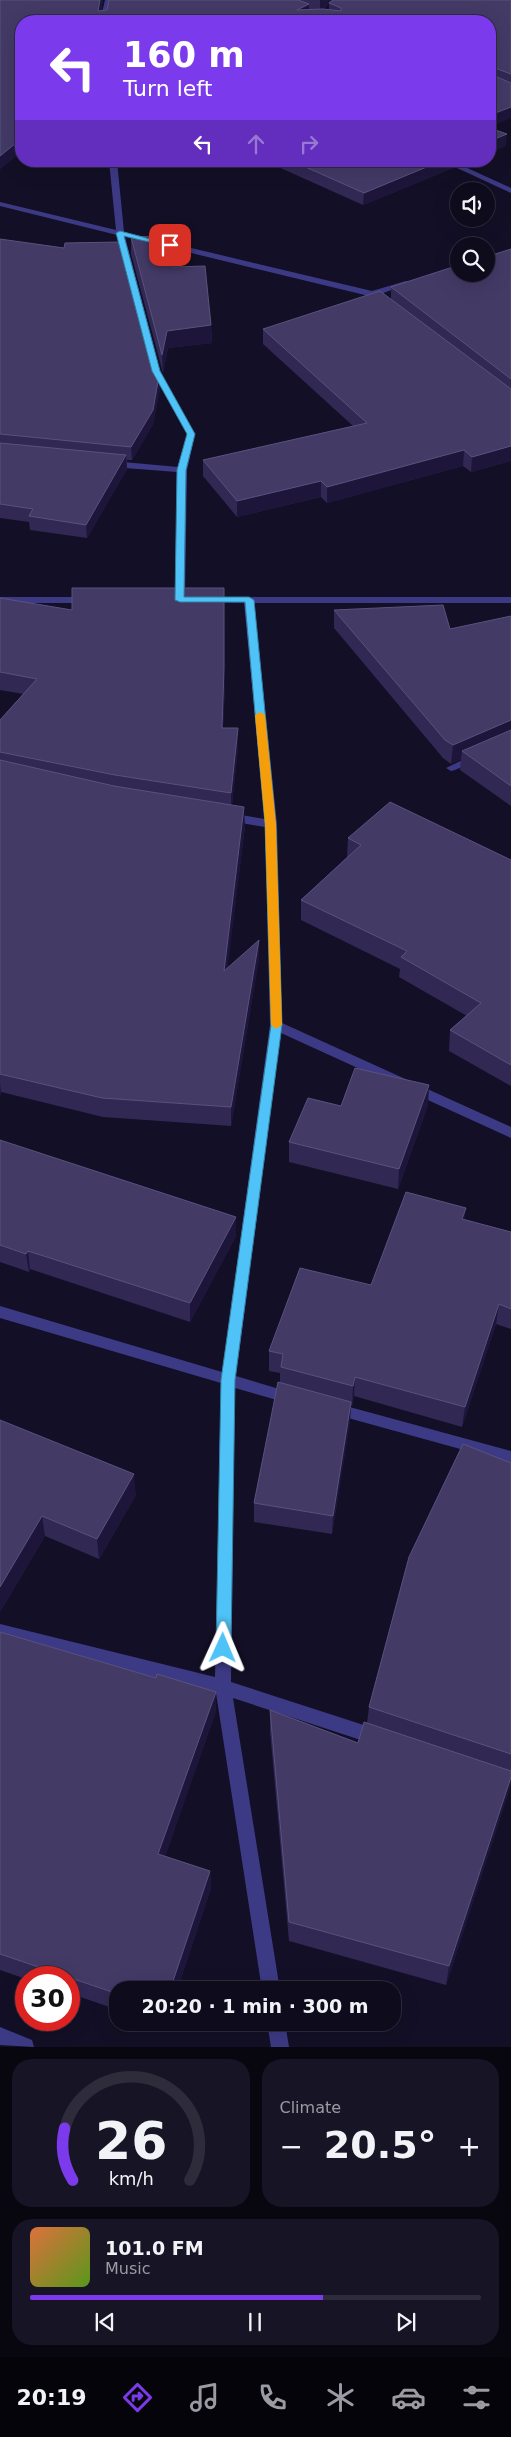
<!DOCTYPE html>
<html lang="en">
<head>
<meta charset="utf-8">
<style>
	:root { --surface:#0e0b1c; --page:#171425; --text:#f1f3f6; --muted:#9b9ba3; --line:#2e2b3b; --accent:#7c3aed }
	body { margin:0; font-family:"DejaVu Sans",sans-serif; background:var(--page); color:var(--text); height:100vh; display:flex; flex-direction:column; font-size:19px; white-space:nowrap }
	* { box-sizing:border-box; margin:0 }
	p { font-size:16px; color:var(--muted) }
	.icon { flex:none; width:28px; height:28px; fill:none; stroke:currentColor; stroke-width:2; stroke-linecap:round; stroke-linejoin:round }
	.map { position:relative; height:2047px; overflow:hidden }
	.details { display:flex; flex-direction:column; gap:12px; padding:12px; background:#08060f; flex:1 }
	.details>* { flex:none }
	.guide { position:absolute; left:15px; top:15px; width:481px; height:152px; border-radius:20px; box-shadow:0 5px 20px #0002,0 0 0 1px var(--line); background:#7c3aed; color:#fff; overflow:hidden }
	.tools { position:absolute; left:450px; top:182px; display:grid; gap:10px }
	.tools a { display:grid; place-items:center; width:45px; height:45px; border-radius:50%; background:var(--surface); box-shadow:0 5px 20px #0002,0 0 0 1px var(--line); font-size:25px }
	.speed { position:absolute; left:15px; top:1966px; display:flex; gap:10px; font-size:25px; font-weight:700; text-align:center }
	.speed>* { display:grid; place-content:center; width:65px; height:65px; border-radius:50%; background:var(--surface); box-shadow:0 5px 20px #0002,0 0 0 1px var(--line); line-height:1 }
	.speed .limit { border:8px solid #d22; background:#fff; color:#111 }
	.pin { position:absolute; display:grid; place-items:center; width:42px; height:42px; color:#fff; margin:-21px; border-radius:10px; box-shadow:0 2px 8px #0006 }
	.me { position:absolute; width:55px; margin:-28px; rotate:1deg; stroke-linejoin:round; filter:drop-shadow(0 0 4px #0008) }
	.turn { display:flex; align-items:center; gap:18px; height:105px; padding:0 25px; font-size:22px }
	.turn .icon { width:65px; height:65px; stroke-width:2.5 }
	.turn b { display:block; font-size:35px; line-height:42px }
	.lanes { display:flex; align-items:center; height:48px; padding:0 25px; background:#0003; justify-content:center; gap:25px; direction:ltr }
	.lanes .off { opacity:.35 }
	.big { font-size:38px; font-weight:700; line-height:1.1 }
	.details .widget { flex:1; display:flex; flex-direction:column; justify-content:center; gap:8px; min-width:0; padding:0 18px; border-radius:20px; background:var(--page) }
	.details .dial { align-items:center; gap:0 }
	.dial svg { height:130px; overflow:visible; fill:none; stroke:var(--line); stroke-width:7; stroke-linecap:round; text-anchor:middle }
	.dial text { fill:var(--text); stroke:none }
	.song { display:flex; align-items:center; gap:15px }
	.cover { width:60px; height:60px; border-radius:8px; background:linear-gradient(135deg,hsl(20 70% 55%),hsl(90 70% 35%)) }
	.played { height:5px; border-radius:2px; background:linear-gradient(90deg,var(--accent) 65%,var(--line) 65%) }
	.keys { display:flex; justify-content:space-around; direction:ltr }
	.heat { display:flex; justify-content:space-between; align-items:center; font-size:28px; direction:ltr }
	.details .tiles { flex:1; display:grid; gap:12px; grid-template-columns:1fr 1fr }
	.widget:last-child { grid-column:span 2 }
	.trip { position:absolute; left:109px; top:1981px; width:292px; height:50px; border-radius:20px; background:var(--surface); box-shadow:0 5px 20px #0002,0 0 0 1px var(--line); font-weight:700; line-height:50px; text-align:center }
	.menu { display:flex; height:80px; justify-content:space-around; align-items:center; background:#06040b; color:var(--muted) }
	.menu .icon { width:35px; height:35px }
	.menu .active { color:var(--accent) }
	.menu b { font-size:22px; color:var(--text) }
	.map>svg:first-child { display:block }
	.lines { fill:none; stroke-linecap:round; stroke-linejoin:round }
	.minor { fill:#3d3a85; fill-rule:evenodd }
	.wall { fill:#312854; fill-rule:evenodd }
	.shaded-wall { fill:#1d163a }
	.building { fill:#433a66; stroke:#5a527e }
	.route { fill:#4fc3f7; stroke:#337fa1 }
	.slow { fill:#f59e0b }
</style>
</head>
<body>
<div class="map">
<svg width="511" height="2047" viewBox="0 0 511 2047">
	<rect width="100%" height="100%" fill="#130f26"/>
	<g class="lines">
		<g class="minor">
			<polygon points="105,0 111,0 106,21 100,21"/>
			<polygon points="109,161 117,161 124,232 372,291 406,281 410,283 378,295 388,303 384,305 369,296 125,237 160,371 195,434 187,470 185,600 180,603 175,600 177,472 112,467 107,464 112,461 178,467 187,434 152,371 117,235 0,206 0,202 116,230"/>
			<polygon points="442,161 452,161 511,188 511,193"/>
			<polygon points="0,597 89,597 94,600 89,603 0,603"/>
			<polygon points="209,597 511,597 511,603 254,603 277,824 282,1023 511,1127 511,1138 281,1033 236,1376 296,1394 298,1398 296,1402 291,1404 235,1388 231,1682 376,1729 382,1731 384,1737 382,1743 376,1745 233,1698 280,1990 262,1990 216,1693 0,1638 0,1624 215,1677 221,1383 0,1318 0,1306 222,1372 270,1025 265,827 229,821 223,817 229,813 265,819 244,603 205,602 205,598"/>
			<polygon points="475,754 480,757 479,759 455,770 451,771 446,768"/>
			<polygon points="335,1403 511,1451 511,1463 330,1413 328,1409 330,1405"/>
			<polygon points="267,2022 285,2022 289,2047 271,2047"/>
			<polygon points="0,2027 32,2040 34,2047 0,2045"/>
		</g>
	</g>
	<g class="wall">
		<path d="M0,0H103L101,11L107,10L109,0H511V118L21,21V152L0,169ZM329,4V9H323Z"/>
		<polygon points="265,161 453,161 453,168 363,205"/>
		<polygon points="457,161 469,161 463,164"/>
		<polygon points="131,237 173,267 211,325 212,343 168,348 163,373 131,254"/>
		<polygon points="0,239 150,358 159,376 160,389 153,424 132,460 127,460 127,469 87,538 30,530 29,522 0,518"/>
		<polygon points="511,249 511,461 471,472 463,466 327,503 321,497 237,517 203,476 203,460 353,426 263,344 263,329 391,299 391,287"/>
		<polygon points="0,598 225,686 223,728 238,728 238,747 232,805 245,826 227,969 259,940 259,958 231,1126 103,1117 1,1092 0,1096 0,720 23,694 0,690"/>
		<polygon points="334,610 450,629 511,616 511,806 460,770 461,759 451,764 443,758 334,628"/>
		<polygon points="348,838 511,860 511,1086 449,1051 450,1030 467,1016 399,977 400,969 301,920 301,900 347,857"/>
		<polygon points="428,1105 398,1189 289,1162 289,1142 341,1106"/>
		<polygon points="0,1140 236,1236 190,1322 30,1269 29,1272 0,1262"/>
		<polygon points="464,1219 511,1232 511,1329 496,1324 462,1427 354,1396 352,1406 351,1405 350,1421 332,1534 254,1522 254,1503 280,1383 280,1373 269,1371 269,1351 371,1285"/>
		<polygon points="0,1420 136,1495 99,1559 45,1536 0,1612"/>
		<polygon points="511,1463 511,1781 509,1791 446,1985 289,1941 270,1731 270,1710 358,1743 367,1723 369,1707"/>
		<polygon points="0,1632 156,1678 216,1692 216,1711 165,1856 210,1871 211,1888 177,1990 118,1990 118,2010 69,1993 69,1978 26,1978 26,1979 0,1970"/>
		<polygon points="154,2022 166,2022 165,2026"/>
	</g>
	<g class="shaded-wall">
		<polygon points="100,0 103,0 99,21 98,11"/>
		<polygon points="320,0 334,0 320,11"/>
		<polygon points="309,4 309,15 297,10"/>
		<polygon points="511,107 511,118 490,127 490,115"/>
		<polygon points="507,134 506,146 490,153 490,141"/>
		<polygon points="21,139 21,152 0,169 0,156"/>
		<polygon points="441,161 453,161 453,168 363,205 364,193"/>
		<polygon points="463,161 469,161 463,164"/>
		<polygon points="211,325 212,343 168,348 163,373 162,355 167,331"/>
		<polygon points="159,376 160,389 153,424 132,460 131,447"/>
		<polygon points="511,446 511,461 471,472 472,457"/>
		<polygon points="464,450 463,466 327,503 327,487"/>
		<polygon points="126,455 127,469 87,538 86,525"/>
		<polygon points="321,481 321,497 237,517 237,501"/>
		<polygon points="224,588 225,686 222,746 222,728"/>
		<polygon points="511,720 511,737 462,751 461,759 451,764 453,745"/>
		<polygon points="238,728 238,747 231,812 231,793"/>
		<polygon points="244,807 245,826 225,990 224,971"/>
		<polygon points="259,940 259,958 231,1126 231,1107"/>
		<polygon points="0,1083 1,1092 0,1096"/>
		<polygon points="429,1085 428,1105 398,1189 399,1169"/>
		<polygon points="466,1208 464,1228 462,1219"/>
		<polygon points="236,1217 236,1236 190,1322 190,1303"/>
		<polygon points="28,1251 30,1269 29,1272 26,1254"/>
		<polygon points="499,1304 496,1324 462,1427 465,1407"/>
		<polygon points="355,1377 354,1396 352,1406 353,1386"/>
		<polygon points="351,1402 350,1421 332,1534 333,1516"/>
		<polygon points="134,1474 136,1495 99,1559 97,1539"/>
		<polygon points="42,1516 45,1536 0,1612 0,1587"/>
		<polygon points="216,1692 216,1711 160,1872 158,1854"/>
		<polygon points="511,1777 509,1791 446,1985 449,1966"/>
		<polygon points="210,1871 211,1888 177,1990 170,1990"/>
	</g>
	<g class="building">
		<polygon points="0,0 100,0 98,11 107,10 109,0 298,0 309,4 297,10 323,9 341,11 341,8 329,3 333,0 511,0 511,74 492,67 490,68 490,21 21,21 21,139 0,156"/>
		<polygon points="490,73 490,74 511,83 511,107 490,115"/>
		<polygon points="490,128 507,134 490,141"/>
		<polygon points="292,161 441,161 364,193"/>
		<polygon points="170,236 173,267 205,266 211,325 167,331 162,355 131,237"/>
		<polygon points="0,239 64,248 65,243 119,242 150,358 159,376 153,410 131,447 0,434"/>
		<polygon points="511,249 511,379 391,287 459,265 459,274 486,274 486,257"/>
		<polygon points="380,291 511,389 511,446 472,457 464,450 327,487 321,481 237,501 203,460 367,423 263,329"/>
		<polygon points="0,443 126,455 86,525 29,516 33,509 0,504"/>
		<polygon points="72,588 224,588 224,668 222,728 238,728 231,793 115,775 0,752 0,720 37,679 0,672 0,598 72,610"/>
		<polygon points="443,605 450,629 511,616 511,720 453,745 445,740 334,610"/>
		<polygon points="511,730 511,786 462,751"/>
		<polygon points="0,760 114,786 244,807 224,971 259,940 231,1107 102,1098 0,1074"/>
		<polygon points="390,802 511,860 511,1065 450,1030 481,1003 401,957 407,951 301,900 361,845 348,838"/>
		<polygon points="355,1068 429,1085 399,1169 289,1142 308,1098 341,1106"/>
		<polygon points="0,1140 236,1217 190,1303 28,1251 26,1254 0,1245"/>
		<polygon points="406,1192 466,1208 462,1219 511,1232 511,1309 499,1304 465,1407 355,1377 353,1386 281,1367 283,1354 269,1351 300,1268 371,1285"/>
		<polygon points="278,1382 351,1402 333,1516 254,1503"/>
		<polygon points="0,1420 134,1474 97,1539 42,1516 0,1587"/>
		<polygon points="463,1444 511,1463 511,1754 369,1707 409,1557"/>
		<polygon points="0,1632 156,1678 157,1674 216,1692 158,1854 210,1871 170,1990 118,1990 118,1994 0,1954"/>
		<polygon points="270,1710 358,1743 364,1722 511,1771 511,1777 449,1966 289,1922"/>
	</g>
	<polygon class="route" points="120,231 173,245 170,247 124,236 160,371 195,434 186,470 184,597 249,597 254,600 276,824 282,1025 235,1380 231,1648 229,1653 223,1655 218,1653 216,1648 221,1380 271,1025 265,824 245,602 180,602 175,600 177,470 187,434 152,371 116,233"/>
	<polygon class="slow" points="260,712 265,715 276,824 282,1025 276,1029 271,1025 265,824 255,715"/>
</svg>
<div class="tools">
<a><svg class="icon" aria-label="sound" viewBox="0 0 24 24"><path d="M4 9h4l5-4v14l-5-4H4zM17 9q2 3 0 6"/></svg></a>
<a><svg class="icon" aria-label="search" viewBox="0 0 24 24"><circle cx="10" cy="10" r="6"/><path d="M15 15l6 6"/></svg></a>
</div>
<div class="speed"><div class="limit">30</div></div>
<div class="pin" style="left:170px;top:245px;background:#d93025"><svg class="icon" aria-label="arrive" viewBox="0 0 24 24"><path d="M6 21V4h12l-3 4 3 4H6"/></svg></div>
<svg class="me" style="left:223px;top:1648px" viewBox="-20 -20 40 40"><path d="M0-17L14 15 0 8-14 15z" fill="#4fc3f7" stroke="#fff" stroke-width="4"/></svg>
<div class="trip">20:20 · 1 min · 300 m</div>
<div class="guide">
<div class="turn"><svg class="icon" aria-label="left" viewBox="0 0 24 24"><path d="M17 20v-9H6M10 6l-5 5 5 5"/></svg><div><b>160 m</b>Turn left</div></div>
<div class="lanes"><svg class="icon" aria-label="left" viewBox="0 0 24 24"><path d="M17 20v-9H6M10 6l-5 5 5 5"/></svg><svg class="icon off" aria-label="ahead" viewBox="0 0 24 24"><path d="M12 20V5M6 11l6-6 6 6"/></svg><svg class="icon off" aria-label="right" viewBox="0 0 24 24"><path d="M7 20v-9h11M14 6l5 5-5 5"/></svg></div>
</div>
</div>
<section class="details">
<div class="tiles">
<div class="widget dial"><svg viewBox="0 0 100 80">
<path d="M14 69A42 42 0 1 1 86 69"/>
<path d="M14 69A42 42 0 0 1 9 37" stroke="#7c3aed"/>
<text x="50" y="56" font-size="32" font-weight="700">26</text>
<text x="50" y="72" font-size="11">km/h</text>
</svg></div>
<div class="widget"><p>Climate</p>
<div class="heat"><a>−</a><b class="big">20.5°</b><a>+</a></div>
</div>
<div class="widget">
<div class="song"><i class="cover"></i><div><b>101.0 FM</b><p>Music</p></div></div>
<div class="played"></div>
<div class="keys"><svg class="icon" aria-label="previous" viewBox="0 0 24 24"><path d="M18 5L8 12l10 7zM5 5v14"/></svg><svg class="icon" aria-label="pause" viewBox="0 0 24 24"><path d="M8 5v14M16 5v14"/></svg><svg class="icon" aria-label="next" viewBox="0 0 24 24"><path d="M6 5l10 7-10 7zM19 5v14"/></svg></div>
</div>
</div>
</section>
<nav class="menu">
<b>20:19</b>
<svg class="icon active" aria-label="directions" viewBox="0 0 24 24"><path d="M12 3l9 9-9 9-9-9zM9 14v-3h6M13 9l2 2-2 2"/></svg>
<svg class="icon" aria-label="music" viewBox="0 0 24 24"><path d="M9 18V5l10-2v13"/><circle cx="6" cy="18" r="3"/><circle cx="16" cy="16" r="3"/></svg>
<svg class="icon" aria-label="phone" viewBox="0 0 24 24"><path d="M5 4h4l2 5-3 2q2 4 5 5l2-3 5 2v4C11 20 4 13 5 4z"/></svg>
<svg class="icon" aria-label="climate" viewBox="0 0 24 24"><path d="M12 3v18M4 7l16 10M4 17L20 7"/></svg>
<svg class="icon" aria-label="car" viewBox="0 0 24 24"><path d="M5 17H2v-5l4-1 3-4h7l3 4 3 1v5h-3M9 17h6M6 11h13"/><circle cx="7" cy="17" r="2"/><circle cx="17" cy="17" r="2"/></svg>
<svg class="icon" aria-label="filters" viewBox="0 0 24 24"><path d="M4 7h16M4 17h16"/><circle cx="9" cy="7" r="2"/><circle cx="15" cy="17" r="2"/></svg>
</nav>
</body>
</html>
